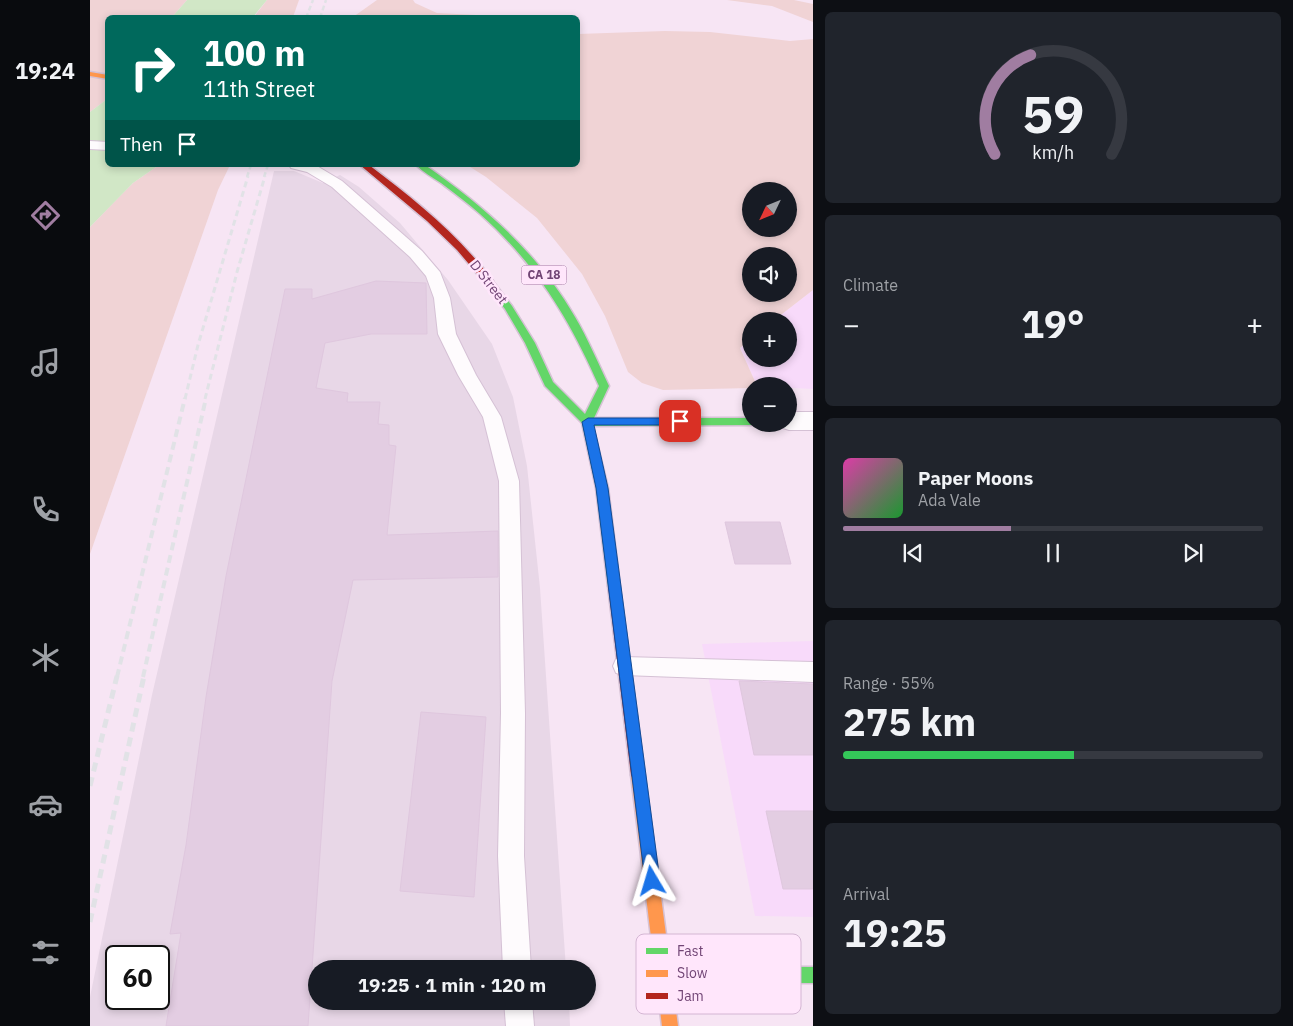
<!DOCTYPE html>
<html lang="en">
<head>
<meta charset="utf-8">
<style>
	:root { --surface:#171b24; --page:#20242c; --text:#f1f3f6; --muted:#9ea1a6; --line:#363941; --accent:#a07da1 }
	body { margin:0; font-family:"IBM Plex Sans",sans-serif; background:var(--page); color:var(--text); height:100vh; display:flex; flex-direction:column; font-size:19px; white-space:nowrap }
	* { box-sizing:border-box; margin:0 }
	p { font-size:16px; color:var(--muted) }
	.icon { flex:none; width:28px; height:28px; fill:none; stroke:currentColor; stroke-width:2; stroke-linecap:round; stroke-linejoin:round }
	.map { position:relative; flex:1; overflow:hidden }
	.details { display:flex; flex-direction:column; gap:12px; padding:12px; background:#0d0f14; width:480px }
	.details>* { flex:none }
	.hud { position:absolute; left:15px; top:15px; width:475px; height:152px; border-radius:8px; box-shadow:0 2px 8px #0003; background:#00695c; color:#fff; overflow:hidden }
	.needle { width:32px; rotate:227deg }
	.tools { position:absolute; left:652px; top:182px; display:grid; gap:10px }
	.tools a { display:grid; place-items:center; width:55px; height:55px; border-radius:50%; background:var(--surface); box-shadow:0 2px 8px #0003; font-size:25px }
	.speed { position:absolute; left:15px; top:945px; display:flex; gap:10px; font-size:25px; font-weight:700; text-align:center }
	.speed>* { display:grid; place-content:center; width:65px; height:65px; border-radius:50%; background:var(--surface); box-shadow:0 2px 8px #0003; line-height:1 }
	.speed .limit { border:2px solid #111; border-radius:8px; background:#fff; color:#111 }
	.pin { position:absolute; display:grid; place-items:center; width:42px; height:42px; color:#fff; margin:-21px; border-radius:10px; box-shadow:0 2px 8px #0006 }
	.me { position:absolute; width:55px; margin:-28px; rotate:353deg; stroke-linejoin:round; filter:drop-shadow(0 0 4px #0008) }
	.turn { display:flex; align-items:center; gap:18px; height:105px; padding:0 15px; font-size:22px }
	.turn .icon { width:65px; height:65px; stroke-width:2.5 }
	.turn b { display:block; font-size:35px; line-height:42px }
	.then { display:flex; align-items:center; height:48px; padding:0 15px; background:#0003; gap:10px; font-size:19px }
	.big { font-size:38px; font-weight:800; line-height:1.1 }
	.details .tile { flex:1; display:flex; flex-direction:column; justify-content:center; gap:8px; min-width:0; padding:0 18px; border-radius:8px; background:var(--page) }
	.details .dial { align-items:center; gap:0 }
	.dial svg { height:130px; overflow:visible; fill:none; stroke:var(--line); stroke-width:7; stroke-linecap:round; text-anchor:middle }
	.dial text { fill:var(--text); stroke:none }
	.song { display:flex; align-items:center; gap:15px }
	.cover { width:60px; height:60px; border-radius:8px; background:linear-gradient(135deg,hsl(320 70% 55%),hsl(130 70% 35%)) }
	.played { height:5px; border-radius:2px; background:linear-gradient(90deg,var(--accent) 40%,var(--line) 40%) }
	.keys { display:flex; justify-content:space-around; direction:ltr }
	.heat { display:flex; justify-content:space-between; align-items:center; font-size:28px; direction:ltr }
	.charge { height:8px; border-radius:4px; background:linear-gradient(90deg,#34c759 55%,var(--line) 0) }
	.trip { position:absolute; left:218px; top:960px; width:288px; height:50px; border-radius:25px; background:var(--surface); box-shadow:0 2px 8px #0003; font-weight:800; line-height:50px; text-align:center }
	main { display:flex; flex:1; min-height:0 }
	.menu { display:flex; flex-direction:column; width:90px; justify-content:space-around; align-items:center; background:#090b0e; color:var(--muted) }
	.menu .icon { width:35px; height:35px }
	.menu .current { color:var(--accent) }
	.menu b { font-size:22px; color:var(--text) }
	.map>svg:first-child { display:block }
	.commercial { fill:#f8dafa }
	.industrial { fill:#e8d7e7; fill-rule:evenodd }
	.green { fill:#f0d3d5; fill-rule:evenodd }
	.water { fill:#d1e7c6 }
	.building { fill:#e3cde2; stroke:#dfc7de }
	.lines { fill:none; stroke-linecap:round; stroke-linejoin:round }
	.lane-casing { stroke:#d5c1d5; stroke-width:2 }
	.street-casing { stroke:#d5c1d5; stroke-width:2 }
	.fast-casing { stroke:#d6c2d5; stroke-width:3 }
	.slow-casing { stroke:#d6c2d5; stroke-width:3 }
	.jam-casing { stroke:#d6c2d5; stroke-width:3 }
	.lane { fill:#fefbfd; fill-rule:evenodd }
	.street { fill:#fefbfd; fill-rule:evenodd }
	.fast { fill:#63d668; fill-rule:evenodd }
	.slow { fill:#ff974d; fill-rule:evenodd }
	.jam { fill:#b3261e; fill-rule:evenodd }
	.rail-far3 { stroke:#e1e2e6; stroke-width:2.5; stroke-dasharray:5 3; stroke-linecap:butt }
	.rail-far2 { stroke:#e1e2e6; stroke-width:3; stroke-dasharray:6 4; stroke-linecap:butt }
	.rail-far1 { stroke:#e1e2e6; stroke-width:4; stroke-dasharray:8 5; stroke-linecap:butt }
	.rail { stroke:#e1e2e6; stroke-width:5; stroke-dasharray:9 6; stroke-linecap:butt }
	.route { fill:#1a73e8; stroke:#114b97 }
	.labels { text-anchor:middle; stroke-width:5; stroke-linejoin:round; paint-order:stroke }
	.shield { fill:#ffe6fb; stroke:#9c759d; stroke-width:1 }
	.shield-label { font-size:12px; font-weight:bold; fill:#714575 }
	.street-label { font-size:14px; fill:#714575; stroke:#ffe6fb }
	.key { fill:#ffe6fb; stroke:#d4b6d3; stroke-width:1 }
	.key-label { font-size:14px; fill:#714575 }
</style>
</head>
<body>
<main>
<nav class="menu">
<b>19:24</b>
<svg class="icon current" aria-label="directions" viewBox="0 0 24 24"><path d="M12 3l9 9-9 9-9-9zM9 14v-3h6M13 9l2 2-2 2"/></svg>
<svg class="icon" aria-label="music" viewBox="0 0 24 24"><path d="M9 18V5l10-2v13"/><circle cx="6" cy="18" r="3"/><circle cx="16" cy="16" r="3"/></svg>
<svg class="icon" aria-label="phone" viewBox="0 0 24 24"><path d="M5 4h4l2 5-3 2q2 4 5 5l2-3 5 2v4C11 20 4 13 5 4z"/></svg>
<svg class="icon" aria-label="climate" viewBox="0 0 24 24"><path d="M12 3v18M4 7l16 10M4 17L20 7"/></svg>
<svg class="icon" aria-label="car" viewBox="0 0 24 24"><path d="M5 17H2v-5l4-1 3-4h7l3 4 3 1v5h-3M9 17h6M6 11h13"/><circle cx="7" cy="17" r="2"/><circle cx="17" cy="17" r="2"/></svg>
<svg class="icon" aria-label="filters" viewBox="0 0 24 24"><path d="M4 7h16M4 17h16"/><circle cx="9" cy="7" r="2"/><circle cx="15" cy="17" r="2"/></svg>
</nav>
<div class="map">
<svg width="723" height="1026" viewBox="0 0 723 1026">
	<rect width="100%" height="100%" fill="#f7e5f4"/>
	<g class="commercial">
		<polygon points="723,290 723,389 667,386 650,348 661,339 661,359 699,359 699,321 683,321"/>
		<polygon points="723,641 723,917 665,916 612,644"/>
	</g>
	<path class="industrial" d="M184,171H204L233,183L250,175L269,187L310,223L358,280L402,344L423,397L437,466L450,588L476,969H226V1001H479L480,1026H0V997L62,695ZM26,956H69V999H26Z"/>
	<g class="green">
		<polygon points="0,0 97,0 82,17 18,18 17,99 0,112"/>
		<polygon points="177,0 209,0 203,17 163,18"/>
		<polygon points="287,0 323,0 325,3 347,13 406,16 411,17 263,17"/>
		<polygon points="637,0 704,0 723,4 723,22 682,6"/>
		<path d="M575,31L620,32L700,41L723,39V290L683,321H661V339L650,348L667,386H661V388L573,390L552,383L538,372L515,316L492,274L447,218L396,177L377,165H488V34ZM699,191V229H661V191ZM699,256V294H661V256Z"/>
		<polygon points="69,165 140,165 128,190 0,554 0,227 43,183"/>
	</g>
	<g class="water">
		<polygon points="97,0 177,0 163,17 82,17"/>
		<polygon points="17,99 18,165 69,165 43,183 0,227 0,112"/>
	</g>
	<g class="building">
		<polygon points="286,281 336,283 337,334 281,334 235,343 226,388 258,393 257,402 290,402 288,424 299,425 299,445 306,446 297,535 408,531 408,577 263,580 242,681 218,1026 76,1026 91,933 80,934 96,845 116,697 136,576 195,289 222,289 222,299"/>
		<polygon points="635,522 690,522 701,564 645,564"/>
		<polygon points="649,681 723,684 723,755 664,755"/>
		<polygon points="331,712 396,717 384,897 310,891"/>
		<polygon points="676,811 723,811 723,889 693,889"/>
	</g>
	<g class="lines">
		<g class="lane-casing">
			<g id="lane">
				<polygon points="0,141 18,142 18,150 0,149"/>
				<polygon points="199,165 227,166 252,181 332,251 350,272 360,298 366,334 386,375 411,417 429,481 435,713 434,856 441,969 413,969 408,856 411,713 409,481 393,417 368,375 348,334 344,298 336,276 320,257 242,187 217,172 201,168"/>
				<polygon points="534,657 723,662 723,682 534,675 526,673 523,666 526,659"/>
				<polygon points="414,1001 442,1001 444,1026 416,1026"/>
			</g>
		</g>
		<g class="street-casing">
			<polygon id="street" points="699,412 723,412 723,430 699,430 690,427 688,424 699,424"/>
		</g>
		<g class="fast-casing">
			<g id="fast">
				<path d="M326,165H335C395,207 448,253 485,317C498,339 508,363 519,386L504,418H661V424H664L661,425L503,426L518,488L530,586L528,589H520L518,586L506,488L492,423L455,386L435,343L415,309L393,281L395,279H401L422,306L445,343L463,382L495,414L509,386C479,318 446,264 390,214C378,203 364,193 351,183C342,177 333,172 326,165Z"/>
				<polygon points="574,966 723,967 723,983 574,982 568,980 566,974 568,968"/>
			</g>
		</g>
		<g class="slow-casing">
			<g id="slow">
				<polygon points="0,72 18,75 18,79 0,76"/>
				<polygon points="548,769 553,771 555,775 588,1026 572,1026 541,775 543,771"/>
			</g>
		</g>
		<g class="jam-casing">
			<g id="jam">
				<path d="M270,165H279C324,199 369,235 403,281L401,283H395L367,250L337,221Z"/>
				<polygon points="524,581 528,583 530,586 555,775 553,779 548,781 543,779 541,775 518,586 520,583"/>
			</g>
		</g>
		<use href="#lane" class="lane"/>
		<use href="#street" class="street"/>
		<use href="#fast" class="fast"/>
		<use href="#slow" class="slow"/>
		<use href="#jam" class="jam"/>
		<g class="rail-far3">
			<polyline points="216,18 223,0"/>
			<polyline points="230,18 236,0"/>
			<polyline points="157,177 161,165"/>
			<polyline points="174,177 178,165"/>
		</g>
		<g class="rail-far2">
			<polyline points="95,399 108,345 158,176"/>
			<polyline points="115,399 147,272 175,176"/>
		</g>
		<g class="rail-far1">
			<polyline points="27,677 95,398"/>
			<polyline points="53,677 116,398"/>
		</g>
		<g class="rail">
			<polyline points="0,786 27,676"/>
			<polyline points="0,922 54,676"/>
		</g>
	</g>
	<polygon class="route" points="498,418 590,418 595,421 590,425 504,425 518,488 570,881 568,886 562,888 557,886 555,881 506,488 492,422"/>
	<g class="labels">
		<rect class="shield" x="431.5" y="265.5" width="45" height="19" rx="4"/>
		<g class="shield-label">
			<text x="454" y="279">CA 18</text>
		</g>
		<g class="street-label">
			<text transform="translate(399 282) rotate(52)" y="5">D Street</text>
		</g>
	</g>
	<rect x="546" y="934" width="165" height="80" rx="8" class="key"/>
	<rect x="556" y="948" width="22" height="6" fill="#63d668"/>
	<rect x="556" y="970" width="22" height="7" fill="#ff974d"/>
	<rect x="556" y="993" width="22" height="6" fill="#b3261e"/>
	<g class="key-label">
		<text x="587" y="956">Fast</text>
		<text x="587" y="978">Slow</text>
		<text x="587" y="1001">Jam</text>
	</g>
</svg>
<div class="tools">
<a><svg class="needle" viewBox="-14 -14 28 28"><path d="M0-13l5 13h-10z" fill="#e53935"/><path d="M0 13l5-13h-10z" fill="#9ea1a6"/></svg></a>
<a><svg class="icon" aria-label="sound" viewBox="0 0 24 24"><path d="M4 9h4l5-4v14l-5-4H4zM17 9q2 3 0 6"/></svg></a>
<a>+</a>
<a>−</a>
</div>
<div class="speed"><div class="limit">60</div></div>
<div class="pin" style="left:590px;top:421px;background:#d93025"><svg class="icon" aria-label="arrive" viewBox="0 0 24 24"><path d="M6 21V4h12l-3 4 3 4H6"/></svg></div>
<svg class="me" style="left:562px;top:881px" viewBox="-20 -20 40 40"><path d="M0-17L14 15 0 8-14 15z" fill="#1a73e8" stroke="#fff" stroke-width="4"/></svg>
<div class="trip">19:25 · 1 min · 120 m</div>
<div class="hud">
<div class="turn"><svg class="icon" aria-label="right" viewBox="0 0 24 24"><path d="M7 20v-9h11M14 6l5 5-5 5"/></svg><div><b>100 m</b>11th Street</div></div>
<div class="then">Then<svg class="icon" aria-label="arrive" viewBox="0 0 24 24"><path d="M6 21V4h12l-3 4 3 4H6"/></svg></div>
</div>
</div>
<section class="details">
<div class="tile dial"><svg viewBox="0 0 100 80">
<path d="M14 69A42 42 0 1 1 86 69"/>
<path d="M14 69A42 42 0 0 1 36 8" stroke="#a07da1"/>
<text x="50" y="56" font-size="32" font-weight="700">59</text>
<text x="50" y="72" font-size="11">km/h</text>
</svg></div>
<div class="tile"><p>Climate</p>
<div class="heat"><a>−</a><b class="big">19°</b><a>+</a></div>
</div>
<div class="tile">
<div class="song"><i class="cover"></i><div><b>Paper Moons</b><p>Ada Vale</p></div></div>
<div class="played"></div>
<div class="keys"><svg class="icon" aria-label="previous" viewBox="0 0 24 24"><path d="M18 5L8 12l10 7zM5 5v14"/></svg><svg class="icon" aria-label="pause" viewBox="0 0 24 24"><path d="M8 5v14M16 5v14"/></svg><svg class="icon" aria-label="next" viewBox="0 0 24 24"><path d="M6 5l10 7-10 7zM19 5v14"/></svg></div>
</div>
<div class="tile"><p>Range · 55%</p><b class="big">275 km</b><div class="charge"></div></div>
<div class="tile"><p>Arrival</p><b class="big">19:25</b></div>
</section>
</main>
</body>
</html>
